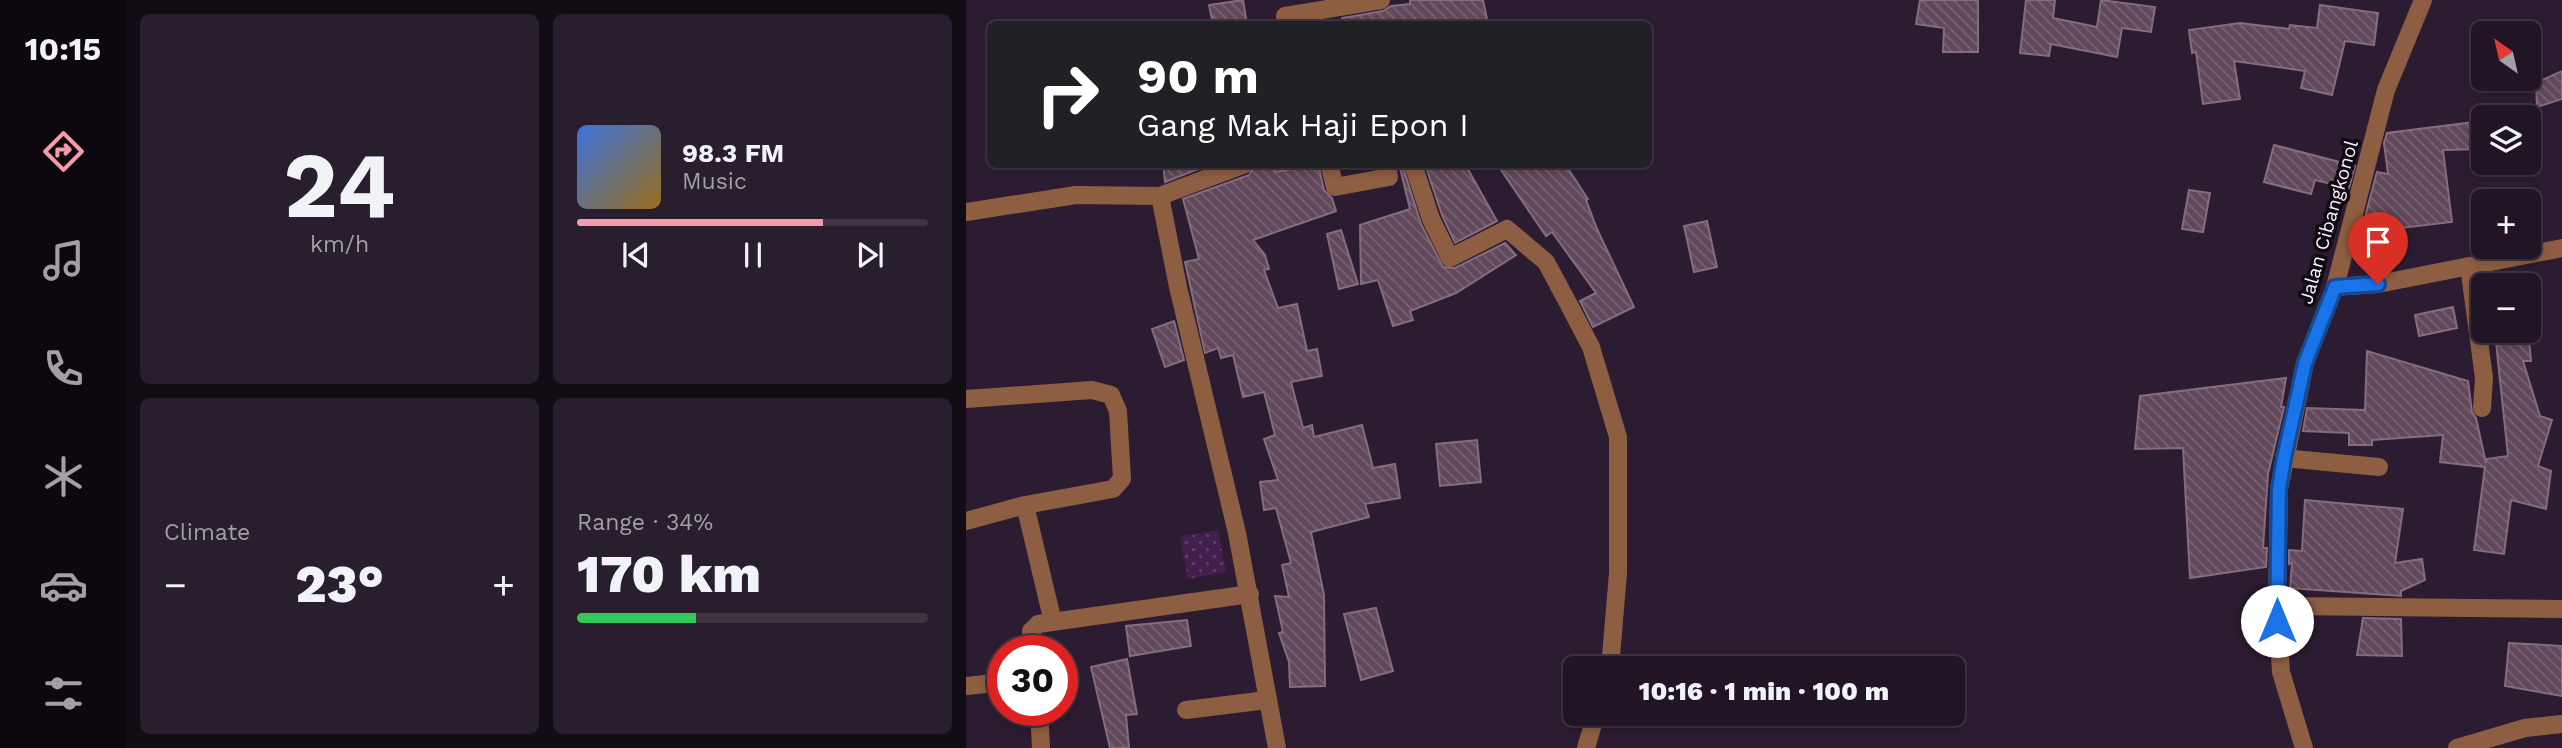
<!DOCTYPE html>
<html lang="en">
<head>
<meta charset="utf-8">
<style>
	:root { --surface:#211525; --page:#291e2d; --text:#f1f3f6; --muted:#a29fa7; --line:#3e3442; --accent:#f39aab }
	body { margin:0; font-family:"Work Sans",sans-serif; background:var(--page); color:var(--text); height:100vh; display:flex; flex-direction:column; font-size:26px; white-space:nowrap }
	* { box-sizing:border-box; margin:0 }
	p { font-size:23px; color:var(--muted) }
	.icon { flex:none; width:38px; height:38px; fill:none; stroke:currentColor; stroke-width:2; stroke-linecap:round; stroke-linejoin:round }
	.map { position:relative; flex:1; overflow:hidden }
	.sheet { display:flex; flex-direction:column; gap:14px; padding:14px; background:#120c14; width:840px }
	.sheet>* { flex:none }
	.banner { position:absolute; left:21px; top:21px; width:665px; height:147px; border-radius:10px; box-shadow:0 4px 10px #0003,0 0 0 2px var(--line); background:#202124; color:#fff; overflow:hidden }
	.needle { width:46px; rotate:326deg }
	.tools { position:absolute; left:1505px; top:21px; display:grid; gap:14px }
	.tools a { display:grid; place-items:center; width:70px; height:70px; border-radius:10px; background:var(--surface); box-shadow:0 4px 10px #0003,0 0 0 2px var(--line); font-size:35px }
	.speed { position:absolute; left:21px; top:635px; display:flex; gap:14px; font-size:35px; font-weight:700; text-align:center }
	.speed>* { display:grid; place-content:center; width:91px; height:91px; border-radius:50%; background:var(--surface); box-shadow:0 4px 10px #0003,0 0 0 2px var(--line); line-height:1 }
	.speed .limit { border:10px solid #d22; background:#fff; color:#111 }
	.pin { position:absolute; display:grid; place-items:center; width:60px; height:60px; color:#fff; margin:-72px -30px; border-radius:50% 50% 50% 0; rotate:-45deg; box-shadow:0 0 7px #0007 }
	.pin .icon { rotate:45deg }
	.me { position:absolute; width:77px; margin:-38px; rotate:0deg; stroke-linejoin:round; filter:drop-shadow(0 0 5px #0008) }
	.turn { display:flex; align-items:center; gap:24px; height:147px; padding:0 35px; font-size:32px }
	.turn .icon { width:91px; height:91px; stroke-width:2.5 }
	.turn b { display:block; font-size:49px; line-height:60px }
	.big { font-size:52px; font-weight:800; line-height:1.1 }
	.sheet .widget { flex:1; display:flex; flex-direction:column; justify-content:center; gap:10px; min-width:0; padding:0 24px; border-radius:10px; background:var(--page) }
	.sheet .dial { align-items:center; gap:0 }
	.dial b { font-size:91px; line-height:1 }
	.song { display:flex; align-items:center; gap:21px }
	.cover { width:84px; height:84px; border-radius:10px; background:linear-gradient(135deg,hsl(220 70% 55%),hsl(40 70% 35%)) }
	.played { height:7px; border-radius:4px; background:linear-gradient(90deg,var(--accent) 70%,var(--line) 70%) }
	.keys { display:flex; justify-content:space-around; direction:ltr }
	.heat { display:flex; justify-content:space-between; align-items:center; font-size:38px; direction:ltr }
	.charge { height:10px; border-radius:5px; background:linear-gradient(90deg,#34c759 34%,var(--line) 0) }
	.sheet .tiles { flex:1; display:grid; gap:14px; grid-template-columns:repeat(2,1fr) }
	.trip { position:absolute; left:597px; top:656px; width:402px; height:70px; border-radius:10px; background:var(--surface); box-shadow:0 4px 10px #0003,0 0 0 2px var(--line); font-weight:800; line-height:70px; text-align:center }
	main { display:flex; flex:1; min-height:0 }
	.menu { display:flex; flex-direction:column; width:126px; justify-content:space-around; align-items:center; background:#0d080f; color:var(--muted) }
	.menu .icon { width:49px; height:49px }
	.menu .selected { color:var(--accent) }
	.menu b { font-size:32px; color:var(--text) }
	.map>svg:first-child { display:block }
	.park { fill:url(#park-dots) }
	.building { fill:url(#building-back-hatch); stroke:#876c7f; stroke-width:2 }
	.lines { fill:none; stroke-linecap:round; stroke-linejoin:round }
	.street { stroke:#8e5e42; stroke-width:18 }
	.route-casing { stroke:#114b97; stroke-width:18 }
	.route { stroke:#1a73e8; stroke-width:12 }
	.labels { text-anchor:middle; stroke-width:7; stroke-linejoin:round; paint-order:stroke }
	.street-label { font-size:19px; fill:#faf0fe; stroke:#100a13 }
</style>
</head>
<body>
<main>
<nav class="menu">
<b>10:15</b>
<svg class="icon selected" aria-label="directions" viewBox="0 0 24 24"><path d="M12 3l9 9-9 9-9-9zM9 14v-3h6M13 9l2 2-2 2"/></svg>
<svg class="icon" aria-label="music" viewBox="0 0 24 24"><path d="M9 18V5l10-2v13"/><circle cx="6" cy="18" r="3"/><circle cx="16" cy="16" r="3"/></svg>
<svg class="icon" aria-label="phone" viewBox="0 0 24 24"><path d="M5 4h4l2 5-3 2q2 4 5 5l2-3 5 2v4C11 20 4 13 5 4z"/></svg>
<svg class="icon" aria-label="climate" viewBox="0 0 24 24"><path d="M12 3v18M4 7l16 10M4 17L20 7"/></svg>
<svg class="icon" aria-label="car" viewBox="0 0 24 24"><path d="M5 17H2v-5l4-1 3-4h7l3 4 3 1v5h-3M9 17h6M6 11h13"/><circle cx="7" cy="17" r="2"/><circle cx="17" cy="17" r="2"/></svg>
<svg class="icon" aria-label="filters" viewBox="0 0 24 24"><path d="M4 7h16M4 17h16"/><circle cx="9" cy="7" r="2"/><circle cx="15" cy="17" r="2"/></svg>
</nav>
<section class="sheet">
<div class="tiles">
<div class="widget dial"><b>24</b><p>km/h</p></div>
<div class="widget">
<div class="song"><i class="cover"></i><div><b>98.3 FM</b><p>Music</p></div></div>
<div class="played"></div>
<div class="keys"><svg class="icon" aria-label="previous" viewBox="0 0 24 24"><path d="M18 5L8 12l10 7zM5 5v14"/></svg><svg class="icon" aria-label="pause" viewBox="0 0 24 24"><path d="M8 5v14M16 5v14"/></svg><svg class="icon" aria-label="next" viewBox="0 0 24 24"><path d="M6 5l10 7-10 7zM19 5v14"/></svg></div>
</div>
<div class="widget"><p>Climate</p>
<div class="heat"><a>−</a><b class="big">23°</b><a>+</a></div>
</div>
<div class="widget"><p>Range · 34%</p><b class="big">170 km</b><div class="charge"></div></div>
</div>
</section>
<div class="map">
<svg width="1596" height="748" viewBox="0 0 1596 748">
	<defs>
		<pattern id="park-dots" width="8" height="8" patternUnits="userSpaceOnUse" patternTransform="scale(1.75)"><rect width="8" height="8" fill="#431f4e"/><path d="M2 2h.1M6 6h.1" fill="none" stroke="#5f4069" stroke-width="1.8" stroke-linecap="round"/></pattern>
		<pattern id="building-back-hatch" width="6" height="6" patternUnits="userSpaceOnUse" patternTransform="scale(1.75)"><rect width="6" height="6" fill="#61485a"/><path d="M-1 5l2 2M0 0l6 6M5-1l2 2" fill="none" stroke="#796373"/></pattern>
	</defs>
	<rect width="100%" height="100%" fill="#2c1c31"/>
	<polygon class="park" points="252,530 260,572 222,579 214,537"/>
	<g class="building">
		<polygon points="277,0 281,24 247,24 243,5"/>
		<polygon points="444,0 517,0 522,24 376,24 376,18 417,11 425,6 444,4"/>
		<polygon points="954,0 1012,0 1012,52 977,52 978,28 950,24"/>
		<polygon points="1060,0 1089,0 1087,18 1131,27 1135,0 1189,7 1185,32 1156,28 1151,57 1085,44 1083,56 1054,53"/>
		<polygon points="1354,5 1412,13 1408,45 1379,41 1366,95 1335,88 1339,71 1268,61 1274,99 1237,104 1230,52 1226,53 1223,30 1274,23 1323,29 1324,25 1351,28"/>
		<polygon points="1596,71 1596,99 1571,107 1570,83"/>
		<polygon points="1517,121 1517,149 1477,150 1486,222 1402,232 1400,213 1411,172 1422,174 1418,143 1421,133"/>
		<polygon points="1308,145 1389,166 1383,188 1349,180 1345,194 1298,182"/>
		<polygon points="197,164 245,164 199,182"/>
		<polygon points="290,164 308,164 309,172 352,164 358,190 366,198 370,211 287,240 299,255 303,269 298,270 312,308 331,304 341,351 351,349 356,376 325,382 337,428 346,425 348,437 396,425 407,468 429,464 434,498 399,504 403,517 345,532 358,595 359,686 324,687 323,662 313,633 317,632 309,596 323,597 316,565 325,563 310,508 298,510 294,482 312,480 298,439 309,435 298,392 277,397 267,355 255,358 252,348 239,353 219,262 233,259 217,199 283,175"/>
		<polygon points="433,164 436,164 455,224 477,267 489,268 539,243 550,255 490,293 444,311 447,320 427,326 412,280 395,284 394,225 444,209"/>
		<polygon points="459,164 499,164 531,221 489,243 476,215"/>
		<polygon points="531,164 599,164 622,199 620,200 631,229 668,307 627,327 614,301 630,293 586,232 580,236"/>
		<polygon points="1223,190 1244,193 1237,232 1216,229"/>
		<polygon points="741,221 751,267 728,272 718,226"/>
		<polygon points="375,230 392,284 373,289 361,234"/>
		<polygon points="1487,307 1491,328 1453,336 1449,315"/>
		<polygon points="208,321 218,360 199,367 186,329"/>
		<polygon points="1563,338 1565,361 1557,361 1574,416 1586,420 1572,466 1585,471 1580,509 1545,500 1538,554 1508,550 1519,467 1474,462 1477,435 1406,440 1406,445 1383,445 1383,433 1337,431 1341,408 1399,410 1401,351 1502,381 1506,412 1510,418 1520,463 1520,459 1542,456 1530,342"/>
		<polygon points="1320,378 1315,407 1318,407 1302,474 1297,548 1301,548 1300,567 1224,578 1217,448 1169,449 1174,396"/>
		<polygon points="511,440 515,482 474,486 470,444"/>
		<polygon points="1339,500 1437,509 1429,563 1456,559 1459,580 1435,591 1435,596 1324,588 1326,563 1323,564 1323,550 1336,551"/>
		<polygon points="410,608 427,671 395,680 378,614"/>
		<polygon points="1397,618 1435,619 1436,656 1391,655"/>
		<polygon points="221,620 225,646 164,656 160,626"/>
		<polygon points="1543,643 1596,646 1596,696 1539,686"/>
		<polygon points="161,659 171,714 160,715 163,748 144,748 125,667"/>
	</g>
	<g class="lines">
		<g class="street">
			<polyline points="319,16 415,0"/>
			<polyline points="363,164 369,187 423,177 421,164"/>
			<polyline points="447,164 465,219 484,258 541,229 580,262 602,303 625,347 652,437 652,573 644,668"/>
			<polyline points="194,196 212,287 271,533 311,748"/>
			<polyline points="0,212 110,195 194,196 279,164"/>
			<polyline points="1503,266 1518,378 1516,408"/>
			<polyline points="1369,287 1412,284 1596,248"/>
			<polyline points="0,399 126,390 145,395 152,411 156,479 147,489 59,505 87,622"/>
			<polyline points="1318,458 1413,467"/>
			<polyline points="0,521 59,505"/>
			<polyline points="1311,606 1596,609"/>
			<polyline points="68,651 65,631 72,624 284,594"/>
			<polyline points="0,686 37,682"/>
			<polyline points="73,710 75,748"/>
			<polyline points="220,710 301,700"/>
			<polyline points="620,748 630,714"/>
			<polyline points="1338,748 1315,672 1311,606 1313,489 1339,363 1369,287 1420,90 1457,0"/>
			<polyline points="1491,748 1559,728 1596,724"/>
		</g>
	</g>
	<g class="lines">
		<g class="route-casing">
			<polyline id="route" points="1311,621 1313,489 1318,458 1339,363 1369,287 1412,284"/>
		</g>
		<use href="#route" class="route"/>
	</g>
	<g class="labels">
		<g class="street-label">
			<text transform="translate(1362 222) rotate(-74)" y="7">Jalan Cibangkonol</text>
		</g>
	</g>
</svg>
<div class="tools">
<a><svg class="needle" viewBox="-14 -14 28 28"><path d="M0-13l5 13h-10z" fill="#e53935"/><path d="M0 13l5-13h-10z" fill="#a29fa7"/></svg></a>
<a><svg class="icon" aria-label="layers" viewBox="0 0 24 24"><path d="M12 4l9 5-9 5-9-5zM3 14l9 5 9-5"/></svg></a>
<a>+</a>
<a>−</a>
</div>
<div class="speed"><div class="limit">30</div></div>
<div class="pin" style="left:1412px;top:284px;background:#d93025"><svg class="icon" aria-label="arrive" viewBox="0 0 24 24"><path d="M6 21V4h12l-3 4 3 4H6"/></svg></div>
<svg class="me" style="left:1311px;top:621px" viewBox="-20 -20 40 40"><circle r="19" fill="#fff"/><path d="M0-13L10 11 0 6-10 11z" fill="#1a73e8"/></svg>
<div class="trip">10:16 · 1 min · 100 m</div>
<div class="banner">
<div class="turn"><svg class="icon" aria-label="right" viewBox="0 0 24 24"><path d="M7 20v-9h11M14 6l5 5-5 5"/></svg><div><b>90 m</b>Gang Mak Haji Epon I</div></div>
</div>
</div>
</main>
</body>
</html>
